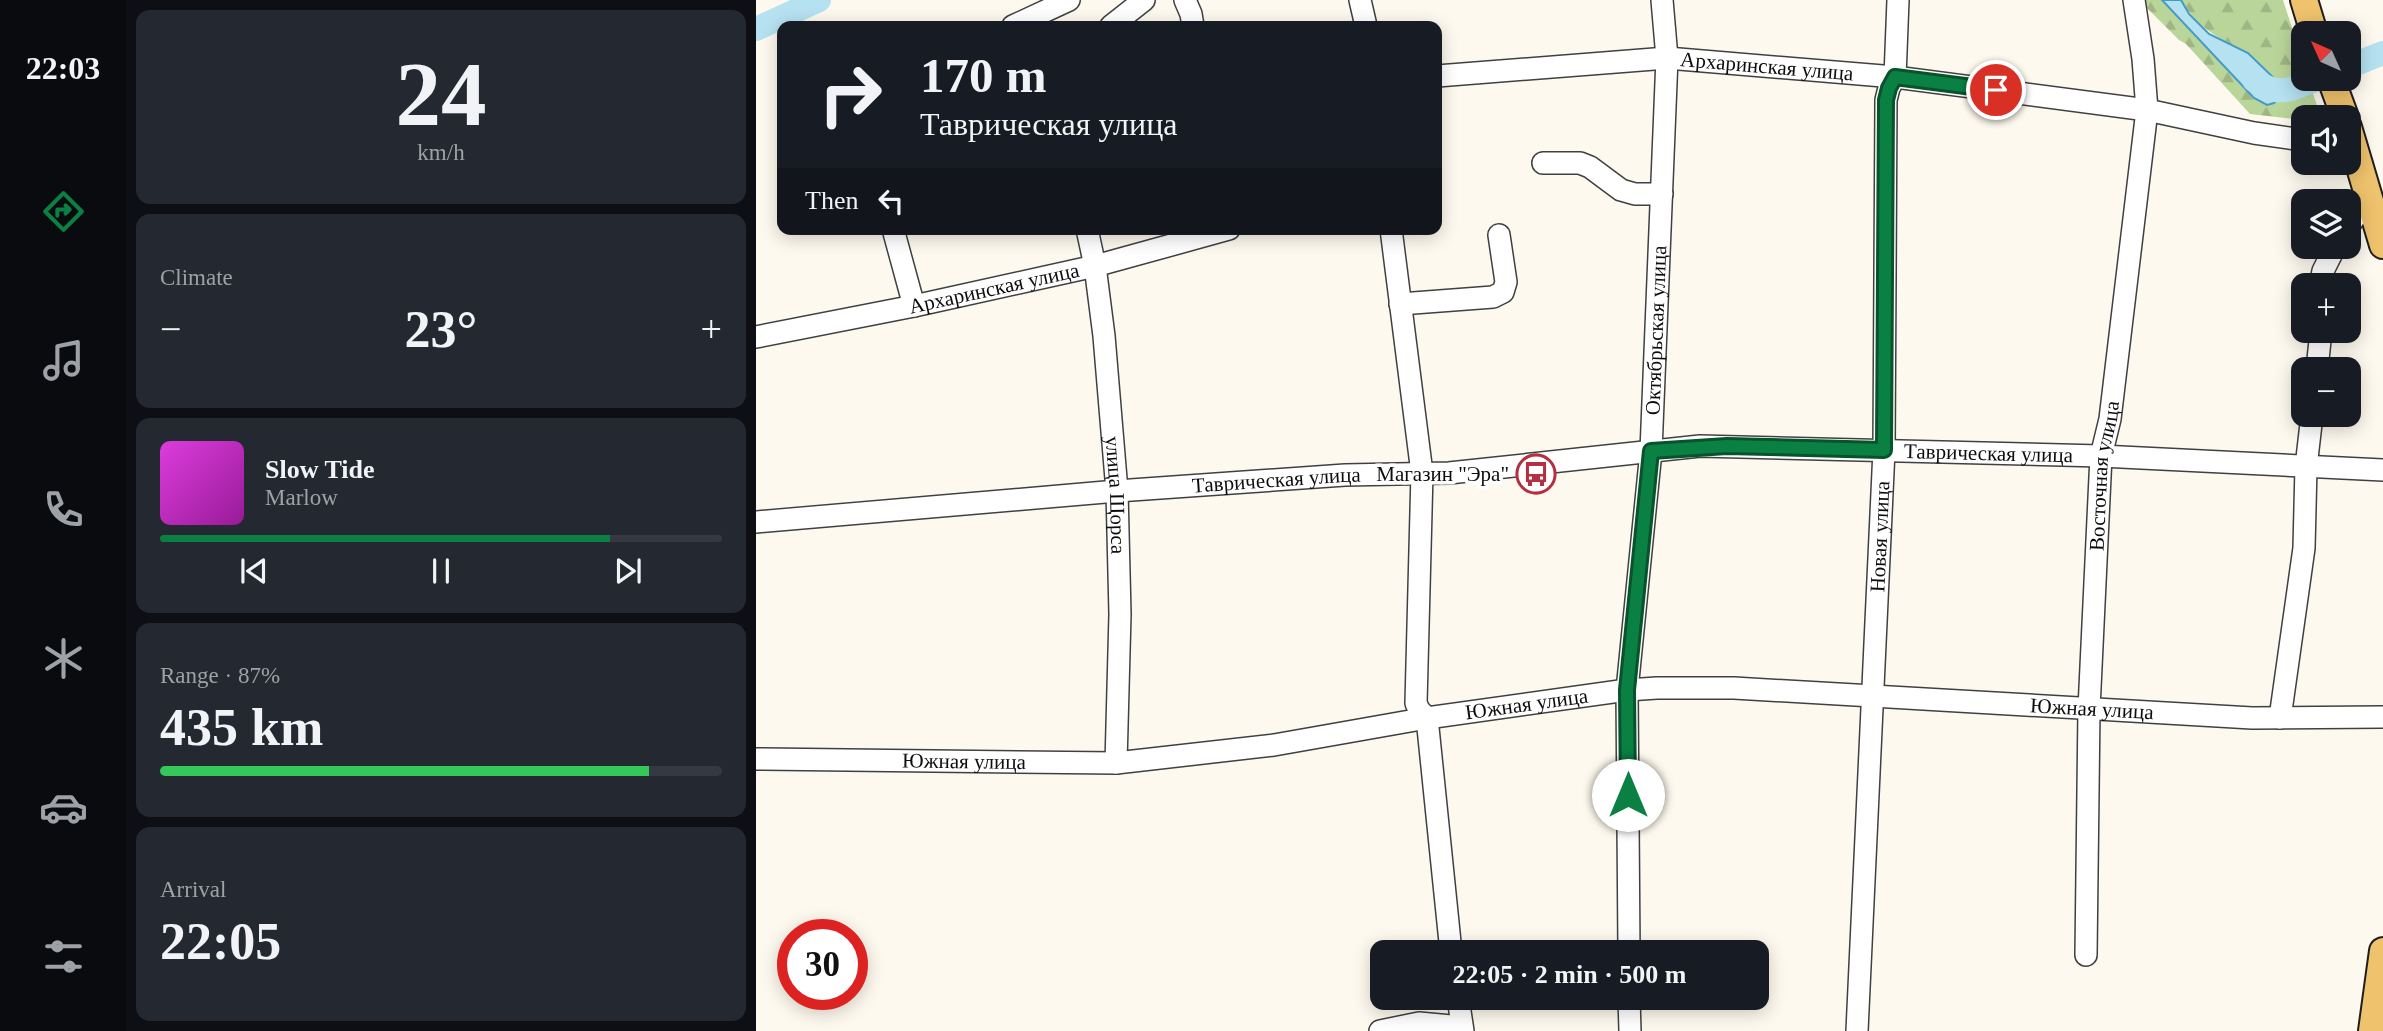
<!DOCTYPE html>
<html lang="en">
<head>
<meta charset="utf-8">
<style>
	:root { --surface:#171b24; --page:#242831; --text:#f1f3f6; --muted:#9ea1a6; --line:#363941; --accent:#0b8043 }
	body { margin:0; font-family:"Times New Roman",serif; background:var(--page); color:var(--text); height:100vh; display:flex; flex-direction:column; font-size:26px; white-space:nowrap }
	* { box-sizing:border-box; margin:0 }
	p { font-size:23px; color:var(--muted) }
	.icon { flex:none; width:38px; height:38px; fill:none; stroke:currentColor; stroke-width:2; stroke-linecap:round; stroke-linejoin:round }
	.map { position:relative; flex:1; overflow:hidden }
	.details { display:flex; flex-direction:column; gap:10px; padding:10px; background:#0d0f14; width:630px }
	.details>* { flex:none }
	.banner { position:absolute; left:21px; top:21px; width:665px; height:214px; border-radius:14px; box-shadow:0 4px 18px #0003; background:#171b24; color:var(--text); overflow:hidden }
	.needle { width:46px; rotate:315deg }
	.controls { position:absolute; left:1535px; top:21px; display:grid; gap:14px }
	.controls a { display:grid; place-items:center; width:70px; height:70px; border-radius:14px; background:var(--surface); box-shadow:0 4px 18px #0003; font-size:35px }
	.speed { position:absolute; left:21px; top:919px; display:flex; gap:14px; font-size:35px; font-weight:700; text-align:center }
	.speed>* { display:grid; place-content:center; width:91px; height:91px; border-radius:50%; background:var(--surface); box-shadow:0 4px 18px #0003; line-height:1 }
	.speed .limit { border:10px solid #d22; background:#fff; color:#111 }
	.pin { position:absolute; display:grid; place-items:center; width:60px; height:60px; color:#fff; margin:-30px; border:4px solid #fff; border-radius:50%; box-shadow:0 2px 7px #0007 }
	.me { position:absolute; width:77px; margin:-38px; rotate:0deg; stroke-linejoin:round; filter:drop-shadow(0 0 5px #0008) }
	.turn { display:flex; align-items:center; gap:24px; height:147px; padding:0 28px; font-size:32px }
	.turn .icon { width:91px; height:91px; stroke-width:2.5 }
	.turn b { display:block; font-size:49px; line-height:60px }
	.then { display:flex; align-items:center; height:66px; padding:0 28px; background:#0003; gap:14px; font-size:26px }
	.big { font-size:52px; font-weight:800; line-height:1.1 }
	.details .widget { flex:1; display:flex; flex-direction:column; justify-content:center; gap:10px; min-width:0; padding:0 24px; border-radius:14px; background:var(--page) }
	.details .dial { align-items:center; gap:0 }
	.dial b { font-size:91px; line-height:1 }
	.song { display:flex; align-items:center; gap:21px }
	.cover { width:84px; height:84px; border-radius:10px; background:linear-gradient(135deg,hsl(300 70% 55%),hsl(300 70% 35%)) }
	.played { height:7px; border-radius:4px; background:linear-gradient(90deg,var(--accent) 80%,var(--line) 80%) }
	.keys { display:flex; justify-content:space-around; direction:ltr }
	.heat { display:flex; justify-content:space-between; align-items:center; font-size:38px; direction:ltr }
	.charge { height:10px; border-radius:5px; background:linear-gradient(90deg,#34c759 87%,var(--line) 0) }
	.trip { position:absolute; left:614px; top:940px; width:399px; height:70px; border-radius:14px; background:var(--surface); box-shadow:0 4px 18px #0003; font-weight:800; line-height:70px; text-align:center }
	main { display:flex; flex:1; min-height:0 }
	.tab-bar { display:flex; flex-direction:column; width:126px; justify-content:space-around; align-items:center; background:#090b0e; color:var(--muted) }
	.tab-bar .icon { width:49px; height:49px }
	.tab-bar .selected { color:var(--accent) }
	.tab-bar b { font-size:32px; color:var(--text) }
	.map>svg:first-child { display:block }
	.forest { fill:url(#forest-firs) }
	.water { fill:#b6e1f1; stroke:#429cc3; stroke-width:2 }
	.lines { fill:none; stroke-linecap:round; stroke-linejoin:round }
	.river { stroke:#b6e1f1; stroke-width:24 }
	.minor-casing { stroke:#404040; stroke-width:24 }
	.major-casing { stroke:#1e1e1e; stroke-width:30 }
	.minor { stroke:#fff; stroke-width:21 }
	.major { stroke:#efc36d; stroke-width:26 }
	.route-casing { stroke:#07532c; stroke-width:18 }
	.route { stroke:#0b8043; stroke-width:12 }
	.labels { text-anchor:middle; stroke-width:7; stroke-linejoin:round; paint-order:stroke }
	.street-label { font-size:21px; fill:#0d0d0d; stroke:#fff }
	.poi-label { font-size:21px; fill:#0d0d0d; stroke:#fff; text-anchor:end }
</style>
</head>
<body>
<main>
<nav class="tab-bar">
<b>22:03</b>
<svg class="icon selected" aria-label="directions" viewBox="0 0 24 24"><path d="M12 3l9 9-9 9-9-9zM9 14v-3h6M13 9l2 2-2 2"/></svg>
<svg class="icon" aria-label="music" viewBox="0 0 24 24"><path d="M9 18V5l10-2v13"/><circle cx="6" cy="18" r="3"/><circle cx="16" cy="16" r="3"/></svg>
<svg class="icon" aria-label="phone" viewBox="0 0 24 24"><path d="M5 4h4l2 5-3 2q2 4 5 5l2-3 5 2v4C11 20 4 13 5 4z"/></svg>
<svg class="icon" aria-label="climate" viewBox="0 0 24 24"><path d="M12 3v18M4 7l16 10M4 17L20 7"/></svg>
<svg class="icon" aria-label="car" viewBox="0 0 24 24"><path d="M5 17H2v-5l4-1 3-4h7l3 4 3 1v5h-3M9 17h6M6 11h13"/><circle cx="7" cy="17" r="2"/><circle cx="17" cy="17" r="2"/></svg>
<svg class="icon" aria-label="filters" viewBox="0 0 24 24"><path d="M4 7h16M4 17h16"/><circle cx="9" cy="7" r="2"/><circle cx="15" cy="17" r="2"/></svg>
</nav>
<section class="details">
<div class="widget dial"><b>24</b><p>km/h</p></div>
<div class="widget"><p>Climate</p>
<div class="heat"><a>−</a><b class="big">23°</b><a>+</a></div>
</div>
<div class="widget">
<div class="song"><i class="cover"></i><div><b>Slow Tide</b><p>Marlow</p></div></div>
<div class="played"></div>
<div class="keys"><svg class="icon" aria-label="previous" viewBox="0 0 24 24"><path d="M18 5L8 12l10 7zM5 5v14"/></svg><svg class="icon" aria-label="pause" viewBox="0 0 24 24"><path d="M8 5v14M16 5v14"/></svg><svg class="icon" aria-label="next" viewBox="0 0 24 24"><path d="M6 5l10 7-10 7zM19 5v14"/></svg></div>
</div>
<div class="widget"><p>Range · 87%</p><b class="big">435 km</b><div class="charge"></div></div>
<div class="widget"><p>Arrival</p><b class="big">22:05</b></div>
</section>
<div class="map">
<svg width="1627" height="1031" viewBox="0 0 1627 1031">
	<defs>
		<pattern id="forest-firs" width="22" height="20" patternUnits="userSpaceOnUse" patternTransform="scale(1.75)"><rect width="22" height="20" fill="#bad59a"/><path d="M5 1l3.5 6h-7zM16 11l3.5 6h-7z" fill="#9fb684"/></pattern>
	</defs>
	<rect width="100%" height="100%" fill="#fef9ee"/>
	<path class="forest" d="M1383,0H1406L1498,98L1492,53C1464,39 1441,28 1425,0H1527L1547,62V79H1552L1565,117H1547V120L1494,114L1430,44L1423,40Z"/>
	<polygon class="water" points="1406,0 1425,0 1433,14 1453,34 1492,53 1525,85 1528,92 1518,103 1511,105 1498,98"/>
	<g class="lines">
		<g class="river">
			<polyline points="0,29 63,0"/>
			<polyline points="1592,67 1627,53"/>
			<path d="M1498,80C1523,98 1535,89 1562,79"/>
		</g>
		<g class="minor-casing">
			<g id="minor">
				<polyline points="429,0 435,14 437,26"/>
				<polyline points="604,0 610,26"/>
				<polyline points="257,26 313,0"/>
				<polyline points="355,26 388,0"/>
				<path id="s1" d="M681,76L911,58L1139,77L1391,110L1498,133L1547,140"/>
				<polyline points="787,163 824,163 834,167 865,190 879,194 906,194"/>
				<polyline points="1592,227 1613,197"/>
				<polyline points="137,229 158,306"/>
				<path id="s2" d="M331,229L339,266L348,336L361,491L364,614L360,763"/>
				<polyline points="635,229 666,473 660,703 663,710 671,718 695,952"/>
				<polyline points="1564,285 1567,271 1579,247"/>
				<polyline points="644,304 737,297 747,292 750,282 743,235"/>
				<path id="s3" d="M0,337L158,306L339,266L473,229"/>
				<polyline points="1561,369 1565,331"/>
				<path id="s4" d="M0,522L361,491L589,475L693,473L944,446L1345,456L1627,470"/>
				<polyline points="1524,718 1548,548 1550,467 1556,415"/>
				<path id="s5" d="M0,759L360,763L518,745L671,718L871,690L901,688H978L1496,718L1627,717"/>
				<path id="s6" d="M873,952L871,690L895,451L911,58L906,0"/>
				<path id="s7" d="M1330,955L1333,709L1345,456L1354,419L1391,110L1387,59L1378,0"/>
				<polyline points="702,998 707,1031"/>
				<polyline points="873,998 874,1031"/>
				<polyline points="624,1031 663,1023 706,1027"/>
				<path id="s8" d="M1101,1031L1128,450L1130,100L1133,88L1139,77L1142,0"/>
			</g>
		</g>
		<g class="major-casing">
			<g id="major">
				<polyline points="1548,0 1558,33"/>
				<polyline points="1575,79 1589,117"/>
				<polyline points="1592,127 1627,245"/>
				<polyline points="1616,1031 1627,951"/>
			</g>
		</g>
		<use href="#minor" class="minor"/>
		<use href="#major" class="major"/>
	</g>
	<g class="lines">
		<g class="route-casing">
			<polyline id="route" points="872,795 871,690 895,451 971,446 1128,450 1130,100 1133,88 1139,77 1240,90"/>
		</g>
		<use href="#route" class="route"/>
	</g>
	<defs>
		<g id="bus-ring" transform="scale(2.0125)"><circle r="9.5" fill="#fff" stroke="#b32f41" stroke-width="1.5"/><path d="M-5-6H5V4H4V6H2V4H-2V6H-4V4H-5ZM-3.5-4V0h7V-4ZM-3.5 1.2v1.5H-2V1.2ZM2 1.2v1.5H3.5V1.2Z" fill="#b32f41"/></g>
	</defs>
	<g fill-rule="evenodd">
		<use href="#bus-ring" x="780" y="474"/>
	</g>
	<g class="labels">
		<g class="street-label">
			<text dy="7" stroke="none"><textPath href="#s1" startOffset="331">Архаринская улица</textPath></text>
			<text dy="7" stroke="none"><textPath href="#s3" startOffset="243">Архаринская улица</textPath></text>
			<text dy="7" stroke="none"><textPath href="#s6" startOffset="623">Октябрьская улица</textPath></text>
			<text dy="7" stroke="none"><textPath href="#s4" startOffset="1236">Таврическая улица</textPath></text>
			<text dy="7" stroke="none"><textPath href="#s7" startOffset="480">Восточная улица</textPath></text>
			<text dy="7" stroke="none"><textPath href="#s4" startOffset="522">Таврическая улица</textPath></text>
			<text dy="7" stroke="none"><textPath href="#s2" startOffset="268">улица Щорса</textPath></text>
			<text dy="7" stroke="none"><textPath href="#s8" startOffset="495">Новая улица</textPath></text>
			<text dy="7" stroke="none"><textPath href="#s5" startOffset="775">Южная улица</textPath></text>
			<text dy="7" stroke="none"><textPath href="#s5" startOffset="1342">Южная улица</textPath></text>
			<text dy="7" stroke="none"><textPath href="#s5" startOffset="208">Южная улица</textPath></text>
		</g>
		<g class="poi-label">
			<text x="753" y="481">Магазин "Эра"</text>
		</g>
	</g>
</svg>
<div class="controls">
<a><svg class="needle" viewBox="-14 -14 28 28"><path d="M0-13l5 13h-10z" fill="#e53935"/><path d="M0 13l5-13h-10z" fill="#9ea1a6"/></svg></a>
<a><svg class="icon" aria-label="sound" viewBox="0 0 24 24"><path d="M4 9h4l5-4v14l-5-4H4zM17 9q2 3 0 6"/></svg></a>
<a><svg class="icon" aria-label="layers" viewBox="0 0 24 24"><path d="M12 4l9 5-9 5-9-5zM3 14l9 5 9-5"/></svg></a>
<a>+</a>
<a>−</a>
</div>
<div class="speed"><div class="limit">30</div></div>
<div class="pin" style="left:1240px;top:90px;background:#d93025"><svg class="icon" aria-label="arrive" viewBox="0 0 24 24"><path d="M6 21V4h12l-3 4 3 4H6"/></svg></div>
<svg class="me" style="left:872px;top:795px" viewBox="-20 -20 40 40"><circle r="19" fill="#fff"/><path d="M0-13L10 11 0 6-10 11z" fill="#0b8043"/></svg>
<div class="trip">22:05 · 2 min · 500 m</div>
<div class="banner">
<div class="turn"><svg class="icon" aria-label="right" viewBox="0 0 24 24"><path d="M7 20v-9h11M14 6l5 5-5 5"/></svg><div><b>170 m</b>Таврическая улица</div></div>
<div class="then">Then<svg class="icon" aria-label="left" viewBox="0 0 24 24"><path d="M17 20v-9H6M10 6l-5 5 5 5"/></svg></div>
</div>
</div>
</main>
</body>
</html>
